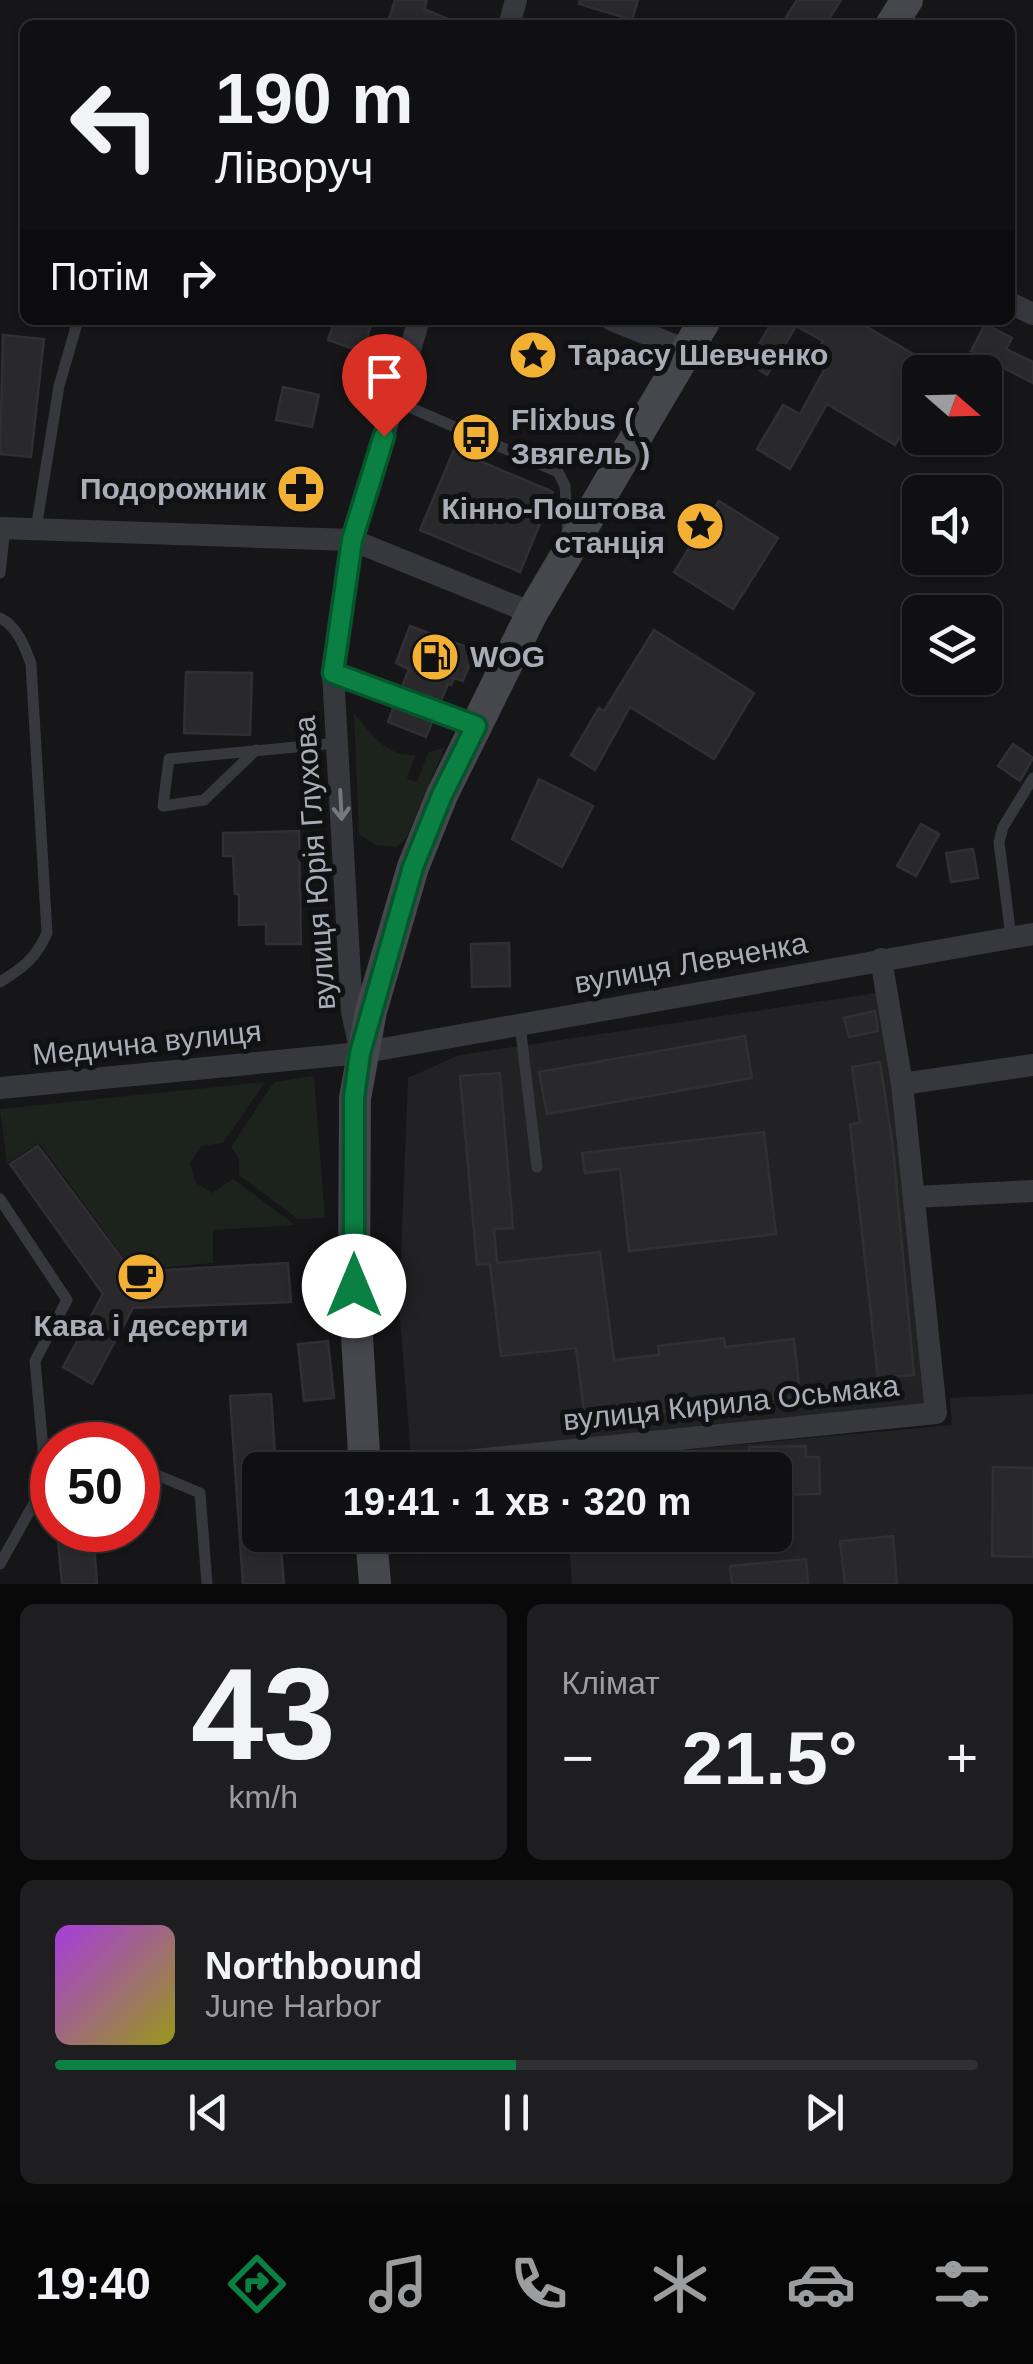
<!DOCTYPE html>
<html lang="uk">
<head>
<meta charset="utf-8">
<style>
	:root { --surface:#101012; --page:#1e1e20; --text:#f1f3f6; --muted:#9c9d9f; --line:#303032; --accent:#0b8043 }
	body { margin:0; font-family:Helvetica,sans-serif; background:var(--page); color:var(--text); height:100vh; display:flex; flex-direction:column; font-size:38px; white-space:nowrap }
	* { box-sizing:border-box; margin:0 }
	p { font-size:32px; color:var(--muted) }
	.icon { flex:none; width:55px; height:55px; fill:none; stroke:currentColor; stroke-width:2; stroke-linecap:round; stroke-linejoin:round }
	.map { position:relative; height:1584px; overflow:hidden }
	.sheet { display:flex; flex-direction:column; gap:20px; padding:20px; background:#09090a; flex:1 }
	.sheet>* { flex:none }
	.guide { position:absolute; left:20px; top:20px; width:995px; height:305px; border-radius:15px; box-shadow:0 2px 8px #0004,0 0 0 2px var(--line); background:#101012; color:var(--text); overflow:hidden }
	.needle { width:65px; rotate:110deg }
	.fabs { position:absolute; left:902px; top:355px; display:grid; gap:20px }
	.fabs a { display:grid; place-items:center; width:100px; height:100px; border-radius:15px; background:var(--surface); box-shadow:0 2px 8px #0004,0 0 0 2px var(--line); font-size:50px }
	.speed { position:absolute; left:30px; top:1422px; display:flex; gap:20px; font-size:50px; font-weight:700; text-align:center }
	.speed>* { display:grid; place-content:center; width:130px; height:130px; border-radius:50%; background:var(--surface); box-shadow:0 2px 8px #0004,0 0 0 2px var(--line); line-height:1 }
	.speed .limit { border:15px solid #d22; background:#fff; color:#111 }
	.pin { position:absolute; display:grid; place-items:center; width:85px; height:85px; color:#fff; margin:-102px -42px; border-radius:50% 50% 50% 0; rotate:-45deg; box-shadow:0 0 10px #0007 }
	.pin .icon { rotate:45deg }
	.me { position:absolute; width:110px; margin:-55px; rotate:0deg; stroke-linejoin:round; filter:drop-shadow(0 0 8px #0008) }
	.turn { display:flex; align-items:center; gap:35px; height:210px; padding:0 30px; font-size:45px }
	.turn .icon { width:130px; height:130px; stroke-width:2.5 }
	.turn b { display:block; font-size:70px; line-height:85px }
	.then { display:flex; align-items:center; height:95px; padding:0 30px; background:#0003; gap:20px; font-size:38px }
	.big { font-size:75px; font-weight:800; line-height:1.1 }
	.sheet .tile { flex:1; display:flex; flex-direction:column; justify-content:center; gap:15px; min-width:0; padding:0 35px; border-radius:15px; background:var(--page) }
	.sheet .dial { align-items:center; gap:0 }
	.dial b { font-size:130px; line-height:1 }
	.song { display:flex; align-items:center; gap:30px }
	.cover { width:120px; height:120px; border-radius:15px; background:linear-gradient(135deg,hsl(280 70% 55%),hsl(60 70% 35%)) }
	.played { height:10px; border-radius:5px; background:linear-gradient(90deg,var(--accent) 50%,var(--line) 50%) }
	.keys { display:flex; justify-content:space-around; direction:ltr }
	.heat { display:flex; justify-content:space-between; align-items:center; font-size:55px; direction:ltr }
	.sheet .tiles { flex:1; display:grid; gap:20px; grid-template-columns:1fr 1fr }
	.tile:last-child { grid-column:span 2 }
	.trip { position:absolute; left:242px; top:1452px; width:550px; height:100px; border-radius:15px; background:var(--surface); box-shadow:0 2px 8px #0004,0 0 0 2px var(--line); font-weight:800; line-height:100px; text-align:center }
	.menu { display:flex; height:160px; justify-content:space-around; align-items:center; background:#060607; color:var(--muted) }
	.menu .icon { width:70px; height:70px }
	.menu .active { color:var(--accent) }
	.menu b { font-size:45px; color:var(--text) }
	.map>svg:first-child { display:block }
	.built { fill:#222225 }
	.green { fill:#1c231d }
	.building { fill:#29292c; stroke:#303034; stroke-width:2.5 }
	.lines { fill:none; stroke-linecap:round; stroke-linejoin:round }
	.lane { stroke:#37383d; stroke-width:11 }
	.street { stroke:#37383d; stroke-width:22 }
	.secondary { stroke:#45474d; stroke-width:32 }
	.oneway { stroke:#757881 }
	.route-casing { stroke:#07532c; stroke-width:25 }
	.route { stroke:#0b8043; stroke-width:18 }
	.labels { text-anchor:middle; stroke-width:10; stroke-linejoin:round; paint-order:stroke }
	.poi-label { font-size:30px; font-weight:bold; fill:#a8adb8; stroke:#111113; text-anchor:start }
	.street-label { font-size:30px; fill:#a8adb8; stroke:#111113 }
</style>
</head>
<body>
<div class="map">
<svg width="1033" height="1584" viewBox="0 0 1033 1584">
	<rect width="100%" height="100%" fill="#161618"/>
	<g class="built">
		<polygon points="877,993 888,1045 925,1406 411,1455 399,1307 408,1078 459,1055"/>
		<polygon points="1033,1394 1033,1584 572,1584 569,1544 510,1547 509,1535 775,1535 775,1470 500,1470 499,1467 952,1425 950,1398"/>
	</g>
	<g class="green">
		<path d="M354,713C371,734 386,757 415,755L407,779L417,782L428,753L445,747L406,839L396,847L376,845L359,834Z"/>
		<polygon points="314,1076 325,1218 298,1219 239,1175 239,1159 231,1147 274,1082"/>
		<polygon points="265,1082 223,1143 201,1146 190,1163 196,1183 212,1193 233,1179 295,1225 213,1230 213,1263 133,1270 39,1143 7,1163 0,1109"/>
	</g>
	<g class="building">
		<polygon points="395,0 427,0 424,9 462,25 397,25 388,22"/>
		<polygon points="580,0 638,0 632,20 579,4"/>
		<polygon points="797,0 841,0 825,25 781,25"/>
		<polygon points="335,320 373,320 362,352 328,340"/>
		<polygon points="773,320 855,320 944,372 920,372 920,402 895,445 827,404 790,469 757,449 783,405 800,414 824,370 811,362 823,341 796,326 767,375 748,363"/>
		<polygon points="985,324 1012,338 1006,349 1033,362 1033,383 971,351"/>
		<polygon points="3,335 44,339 31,457 0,454"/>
		<polygon points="283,387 319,395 312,427 276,420"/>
		<polygon points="454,450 553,492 520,572 420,530"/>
		<polygon points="719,501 778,538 733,609 674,572"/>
		<polygon points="410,626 475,650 463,681 454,678 451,685 448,684 440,703 401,689 409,669 396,663"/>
		<polygon points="654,630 754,693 714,759 630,707 595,770 571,755 599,708 604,711"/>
		<polygon points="186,672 252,673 250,735 184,733"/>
		<polygon points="394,706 433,720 426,737 388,722"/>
		<polygon points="1013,744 1033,758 1020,781 998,766"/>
		<polygon points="539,779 593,806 562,867 512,839"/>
		<polygon points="921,824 939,834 916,876 897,866"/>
		<polygon points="299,831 301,944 266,944 266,924 239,925 239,894 235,894 233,856 223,856 223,833"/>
		<polygon points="973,849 978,878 951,882 946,853"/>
		<polygon points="509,943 510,986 472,987 471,944"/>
		<polygon points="875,1011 878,1031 849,1037 844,1018"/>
		<polygon points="745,1036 752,1078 547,1114 539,1072"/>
		<polygon points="880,1062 893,1147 914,1375 878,1378 850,1124 860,1123 852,1067"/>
		<polygon points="500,1073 513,1228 494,1229 497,1263 600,1252 614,1360 659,1355 658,1346 724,1338 725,1347 794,1339 800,1396 585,1421 576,1348 501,1356 490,1264 477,1265 460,1076"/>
		<polygon points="764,1132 776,1234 629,1251 620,1169 585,1173 582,1153"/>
		<polygon points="38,1146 132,1272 288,1263 291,1302 133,1308 92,1384 63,1367 103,1294 10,1164"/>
		<polygon points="328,1341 334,1398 304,1401 298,1344"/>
		<polygon points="271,1394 276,1470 260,1470 260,1535 280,1535 284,1584 243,1584 230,1396"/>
		<polygon points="806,1446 806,1457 819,1457 820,1494 775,1495 775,1470 750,1470 749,1447"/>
		<polygon points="993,1467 1033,1468 1033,1557 992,1556"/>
		<polygon points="57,1530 93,1530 97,1584 62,1584"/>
		<polygon points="419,1535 482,1535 482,1546 421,1553"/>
		<polygon points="893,1536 897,1584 845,1584 840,1541"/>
		<polygon points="806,1559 808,1584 732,1584 730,1566"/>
	</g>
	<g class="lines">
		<g class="lane">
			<polyline points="395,401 558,472 565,486 568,533"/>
			<polyline points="36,529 59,386 78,320"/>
			<polyline points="0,573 5,528"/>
			<path d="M0,618C17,626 25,647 31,664L47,933C36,958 23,968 0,982"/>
			<polyline points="333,673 472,725"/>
			<polyline points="256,750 204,800 163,806 169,759 337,743"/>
			<polyline points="1011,937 999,842 1003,827 1033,778"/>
			<polyline points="520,1025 537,1167"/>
			<polyline points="0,1199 67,1300 35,1361 46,1482"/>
			<polyline points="138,1467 200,1493 207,1584"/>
			<polyline points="0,1564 46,1482 52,1480"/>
		</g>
		<g class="street">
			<polyline points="509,25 516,0"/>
			<polyline points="1010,303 1033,314"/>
			<polyline points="612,320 686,350"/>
			<polyline points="0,528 352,540 532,613"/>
			<polyline points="359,1044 352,1012 333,673 352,540 419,320"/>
			<polyline points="902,1084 1033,1065"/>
			<polyline points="0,1088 360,1053 1033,934"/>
			<polyline points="915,1197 1033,1191"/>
			<polyline points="376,1470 936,1413 902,1084 881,959"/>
		</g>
		<g class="secondary">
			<polyline points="891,25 907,0"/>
			<polyline points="365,1470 354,1286 355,1098 371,1011 413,867 442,795 532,613 705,320"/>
			<polyline points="371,1535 375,1584"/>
		</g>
	</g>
	<defs><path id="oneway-shaft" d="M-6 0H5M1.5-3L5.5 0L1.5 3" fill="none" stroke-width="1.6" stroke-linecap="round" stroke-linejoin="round" transform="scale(2.5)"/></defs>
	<use class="oneway" href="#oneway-shaft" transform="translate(341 805) rotate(87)"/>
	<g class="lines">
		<g class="route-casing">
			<polyline id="route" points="354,1286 354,1098 360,1053 413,867 442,795 476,726 333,673 352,540 384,436"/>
		</g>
		<use href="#route" class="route"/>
	</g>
	<defs>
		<g id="sight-disc" transform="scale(2.5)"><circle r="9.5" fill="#f2b134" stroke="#111113"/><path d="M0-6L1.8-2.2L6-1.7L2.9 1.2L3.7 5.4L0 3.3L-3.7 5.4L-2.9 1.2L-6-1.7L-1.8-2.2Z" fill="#111"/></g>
		<g id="bus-disc" transform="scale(2.5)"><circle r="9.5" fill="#f2b134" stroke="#111113"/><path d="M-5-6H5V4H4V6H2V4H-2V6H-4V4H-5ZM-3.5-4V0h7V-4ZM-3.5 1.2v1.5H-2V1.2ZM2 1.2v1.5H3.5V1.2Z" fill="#111"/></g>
		<g id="pharmacy-disc" transform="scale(2.5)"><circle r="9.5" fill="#f2b134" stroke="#111113"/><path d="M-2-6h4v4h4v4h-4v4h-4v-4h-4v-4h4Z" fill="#111"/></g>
		<g id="fuel-disc" transform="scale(2.5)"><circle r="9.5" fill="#f2b134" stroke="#111113"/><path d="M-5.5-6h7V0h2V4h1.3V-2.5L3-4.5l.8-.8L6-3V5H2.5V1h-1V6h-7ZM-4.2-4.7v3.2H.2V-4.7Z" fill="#111"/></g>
		<g id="cafe-disc" transform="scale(2.5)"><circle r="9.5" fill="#f2b134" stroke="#111113"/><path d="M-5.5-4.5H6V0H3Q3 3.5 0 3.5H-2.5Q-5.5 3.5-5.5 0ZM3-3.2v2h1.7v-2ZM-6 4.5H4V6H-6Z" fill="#111"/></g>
	</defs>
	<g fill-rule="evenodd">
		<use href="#sight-disc" x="533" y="355"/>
		<use href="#bus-disc" x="476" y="437"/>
		<use href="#pharmacy-disc" x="301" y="489"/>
		<use href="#sight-disc" x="700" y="526"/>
		<use href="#fuel-disc" x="435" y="657"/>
		<use href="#cafe-disc" x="141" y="1277"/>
	</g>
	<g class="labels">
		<g class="poi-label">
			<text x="568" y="365">Тарасу Шевченко</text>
			<text x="511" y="430">Flixbus (<tspan x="511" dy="34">Звягель )</tspan></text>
			<text x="266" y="499" text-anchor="end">Подорожник</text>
			<text x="665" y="519" text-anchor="end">Кінно-Поштова<tspan x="665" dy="34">станція</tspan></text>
			<text x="470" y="667">WOG</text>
			<text x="141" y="1336" text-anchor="middle">Кава і десерти</text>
		</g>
		<g class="street-label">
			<text transform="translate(315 863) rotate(-94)" y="10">вулиця Юрія Глухова</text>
			<text transform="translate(691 963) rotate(-10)" y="10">вулиця Левченка</text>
			<text transform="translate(147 1043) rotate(-6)" y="10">Медична вулиця</text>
			<text transform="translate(731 1403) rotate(-6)" y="10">вулиця Кирила Осьмака</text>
		</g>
	</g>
</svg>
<div class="fabs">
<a><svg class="needle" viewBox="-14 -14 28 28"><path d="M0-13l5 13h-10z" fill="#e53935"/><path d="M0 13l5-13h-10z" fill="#9c9d9f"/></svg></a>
<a><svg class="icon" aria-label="sound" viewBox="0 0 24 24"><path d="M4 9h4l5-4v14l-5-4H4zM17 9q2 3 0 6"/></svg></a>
<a><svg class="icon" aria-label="layers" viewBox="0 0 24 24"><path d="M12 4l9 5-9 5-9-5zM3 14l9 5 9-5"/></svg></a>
</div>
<div class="speed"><div class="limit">50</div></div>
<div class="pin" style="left:384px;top:436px;background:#d93025"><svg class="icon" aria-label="arrive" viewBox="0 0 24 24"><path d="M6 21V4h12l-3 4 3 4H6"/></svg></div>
<svg class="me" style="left:354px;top:1286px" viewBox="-20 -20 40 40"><circle r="19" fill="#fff"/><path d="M0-13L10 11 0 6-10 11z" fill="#0b8043"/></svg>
<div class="trip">19:41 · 1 хв · 320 m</div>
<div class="guide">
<div class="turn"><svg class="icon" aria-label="left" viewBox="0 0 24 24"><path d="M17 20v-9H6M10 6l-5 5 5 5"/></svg><div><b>190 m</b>Ліворуч</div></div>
<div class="then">Потім<svg class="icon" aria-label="right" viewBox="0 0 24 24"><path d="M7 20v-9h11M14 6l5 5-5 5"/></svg></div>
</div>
</div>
<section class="sheet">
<div class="tiles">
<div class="tile dial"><b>43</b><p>km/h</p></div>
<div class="tile"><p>Клімат</p>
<div class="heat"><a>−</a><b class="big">21.5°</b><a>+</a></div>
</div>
<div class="tile">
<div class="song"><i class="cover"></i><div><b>Northbound</b><p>June Harbor</p></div></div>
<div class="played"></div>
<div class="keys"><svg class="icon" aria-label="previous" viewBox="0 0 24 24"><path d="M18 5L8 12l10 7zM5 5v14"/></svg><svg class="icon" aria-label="pause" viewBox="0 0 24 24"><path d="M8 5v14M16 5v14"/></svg><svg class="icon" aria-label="next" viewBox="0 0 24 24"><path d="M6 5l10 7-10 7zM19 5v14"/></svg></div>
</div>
</div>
</section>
<nav class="menu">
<b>19:40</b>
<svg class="icon active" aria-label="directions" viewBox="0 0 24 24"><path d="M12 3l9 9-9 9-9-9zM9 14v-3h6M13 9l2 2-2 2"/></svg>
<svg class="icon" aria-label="music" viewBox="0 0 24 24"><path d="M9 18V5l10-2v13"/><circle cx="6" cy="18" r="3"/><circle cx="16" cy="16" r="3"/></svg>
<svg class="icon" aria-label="phone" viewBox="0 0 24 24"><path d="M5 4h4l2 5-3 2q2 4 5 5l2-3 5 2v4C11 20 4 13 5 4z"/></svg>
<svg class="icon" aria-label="climate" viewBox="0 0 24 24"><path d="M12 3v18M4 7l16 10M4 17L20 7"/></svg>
<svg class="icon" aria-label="car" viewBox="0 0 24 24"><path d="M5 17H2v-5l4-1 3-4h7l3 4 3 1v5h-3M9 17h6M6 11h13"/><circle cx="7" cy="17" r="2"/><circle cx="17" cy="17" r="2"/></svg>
<svg class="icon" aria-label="filters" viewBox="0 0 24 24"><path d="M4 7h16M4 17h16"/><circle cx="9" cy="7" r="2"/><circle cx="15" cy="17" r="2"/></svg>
</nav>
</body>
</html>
